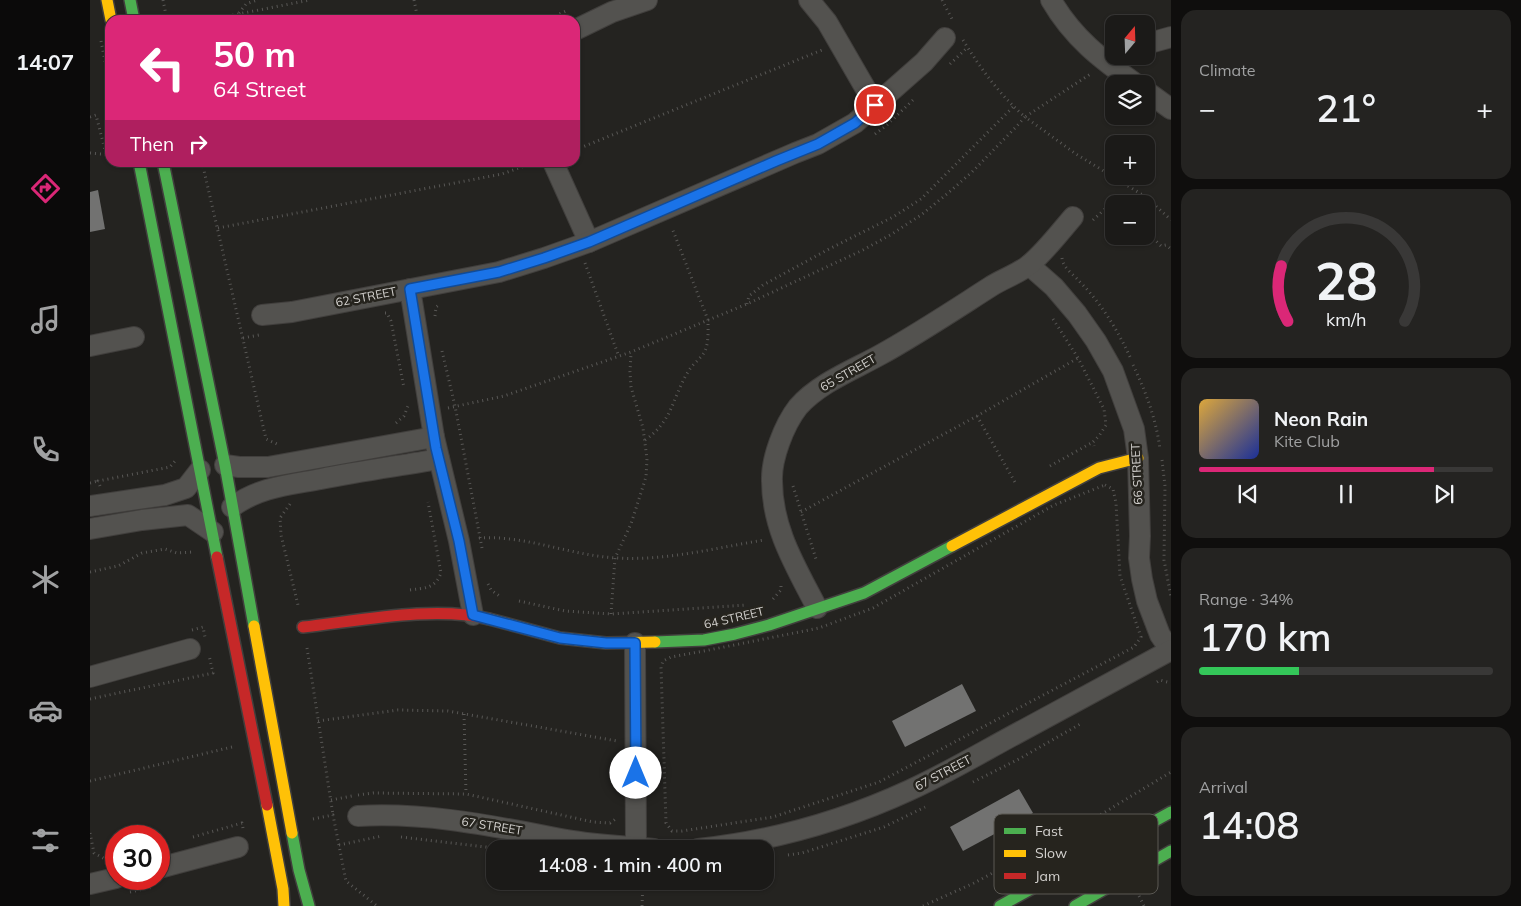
<!DOCTYPE html>
<html lang="en">
<head>
<meta charset="utf-8">
<style>
	:root { --surface:#1b1a18; --page:#242321; --text:#f1f3f6; --muted:#a0a1a2; --line:#393837; --accent:#db2777 }
	body { margin:0; font-family:Mulish,sans-serif; background:var(--page); color:var(--text); height:100vh; display:flex; flex-direction:column; font-size:19px; white-space:nowrap }
	* { box-sizing:border-box; margin:0 }
	p { font-size:16px; color:var(--muted) }
	.icon { flex:none; width:28px; height:28px; fill:none; stroke:currentColor; stroke-width:2; stroke-linecap:round; stroke-linejoin:round }
	.map { position:relative; flex:1; overflow:hidden }
	.drawer { display:flex; flex-direction:column; gap:10px; padding:10px; background:#0f0e0d; width:350px }
	.drawer>* { flex:none }
	.banner { position:absolute; left:15px; top:15px; width:475px; height:152px; border-radius:15px; box-shadow:0 1px 4px #0004,0 0 0 1px var(--line); background:#db2777; color:#fff; overflow:hidden }
	.needle { width:32px; rotate:19deg }
	.fabs { position:absolute; left:1015px; top:15px; display:grid; gap:10px }
	.fabs a { display:grid; place-items:center; width:50px; height:50px; border-radius:10px; background:var(--surface); box-shadow:0 1px 4px #0004,0 0 0 1px var(--line); font-size:25px }
	.speed { position:absolute; left:15px; top:825px; display:flex; gap:10px; font-size:25px; font-weight:700; text-align:center }
	.speed>* { display:grid; place-content:center; width:65px; height:65px; border-radius:50%; background:var(--surface); box-shadow:0 1px 4px #0004,0 0 0 1px var(--line); line-height:1 }
	.speed .limit { border:8px solid #d22; background:#fff; color:#111 }
	.pin { position:absolute; display:grid; place-items:center; width:42px; height:42px; color:#fff; margin:-21px; border:2px solid #fff; border-radius:50%; box-shadow:0 1px 5px #0007 }
	.me { position:absolute; width:55px; margin:-28px; rotate:0deg; stroke-linejoin:round; filter:drop-shadow(0 0 4px #0008) }
	.turn { display:flex; align-items:center; gap:18px; height:105px; padding:0 25px; font-size:22px }
	.turn .icon { width:65px; height:65px; stroke-width:2.5 }
	.turn b { display:block; font-size:35px; line-height:42px }
	.then { display:flex; align-items:center; height:48px; padding:0 25px; background:#0003; gap:10px; font-size:19px }
	.big { font-size:38px; font-weight:600; line-height:1.1 }
	.drawer .widget { flex:1; display:flex; flex-direction:column; justify-content:center; gap:8px; min-width:0; padding:0 18px; border-radius:15px; background:var(--page) }
	.drawer .dial { align-items:center; gap:0 }
	.dial svg { height:130px; overflow:visible; fill:none; stroke:var(--line); stroke-width:7; stroke-linecap:round; text-anchor:middle }
	.dial text { fill:var(--text); stroke:none }
	.song { display:flex; align-items:center; gap:15px }
	.cover { width:60px; height:60px; border-radius:8px; background:linear-gradient(135deg,hsl(40 70% 55%),hsl(230 70% 35%)) }
	.played { height:5px; border-radius:2px; background:linear-gradient(90deg,var(--accent) 80%,var(--line) 80%) }
	.keys { display:flex; justify-content:space-around; direction:ltr }
	.heat { display:flex; justify-content:space-between; align-items:center; font-size:28px; direction:ltr }
	.charge { height:8px; border-radius:4px; background:linear-gradient(90deg,#34c759 34%,var(--line) 0) }
	.trip { position:absolute; left:396px; top:840px; width:288px; height:50px; border-radius:15px; background:var(--surface); box-shadow:0 1px 4px #0004,0 0 0 1px var(--line); font-weight:600; line-height:50px; text-align:center }
	main { display:flex; flex:1; min-height:0 }
	.tabs { display:flex; flex-direction:column; width:90px; justify-content:space-around; align-items:center; background:#0b0a0a; color:var(--muted) }
	.tabs .icon { width:35px; height:35px }
	.tabs .current { color:var(--accent) }
	.tabs b { font-size:22px; color:var(--text) }
	.map>svg:first-child { display:block }
	.building { fill:#727271 }
	.lines { fill:none; stroke-linecap:round; stroke-linejoin:round }
	.street-casing { stroke:#413f3d; stroke-width:22 }
	.fast-casing { stroke:#413f3d; stroke-width:14 }
	.slow-casing { stroke:#413f3d; stroke-width:14 }
	.jam-casing { stroke:#413f3d; stroke-width:14 }
	.path { stroke:#585755; stroke-width:3; stroke-dasharray:1 4; stroke-linecap:butt }
	.street { stroke:#53524f; stroke-width:20 }
	.fast { stroke:#4caf50; stroke-width:11 }
	.slow { stroke:#ffc107; stroke-width:11 }
	.jam { stroke:#c62828; stroke-width:11 }
	.route-casing { stroke:#114b97; stroke-width:12 }
	.route { stroke:#1a73e8; stroke-width:9 }
	.labels { text-anchor:middle; stroke-width:5; stroke-linejoin:round; paint-order:stroke }
	.street-label { font-size:12px; fill:#d4d2cf; stroke:#26241e }
	.key { fill:#26241e; stroke:#5a5853; stroke-width:1 }
	.key-label { font-size:14px; fill:#d4d2cf }
</style>
</head>
<body>
<main>
<nav class="tabs">
<b>14:07</b>
<svg class="icon current" aria-label="directions" viewBox="0 0 24 24"><path d="M12 3l9 9-9 9-9-9zM9 14v-3h6M13 9l2 2-2 2"/></svg>
<svg class="icon" aria-label="music" viewBox="0 0 24 24"><path d="M9 18V5l10-2v13"/><circle cx="6" cy="18" r="3"/><circle cx="16" cy="16" r="3"/></svg>
<svg class="icon" aria-label="phone" viewBox="0 0 24 24"><path d="M5 4h4l2 5-3 2q2 4 5 5l2-3 5 2v4C11 20 4 13 5 4z"/></svg>
<svg class="icon" aria-label="climate" viewBox="0 0 24 24"><path d="M12 3v18M4 7l16 10M4 17L20 7"/></svg>
<svg class="icon" aria-label="car" viewBox="0 0 24 24"><path d="M5 17H2v-5l4-1 3-4h7l3 4 3 1v5h-3M9 17h6M6 11h13"/><circle cx="7" cy="17" r="2"/><circle cx="17" cy="17" r="2"/></svg>
<svg class="icon" aria-label="filters" viewBox="0 0 24 24"><path d="M4 7h16M4 17h16"/><circle cx="9" cy="7" r="2"/><circle cx="15" cy="17" r="2"/></svg>
</nav>
<div class="map">
<svg width="1081" height="906" viewBox="0 0 1081 906">
	<rect width="100%" height="100%" fill="#242320"/>
	<g class="building">
		<polygon points="8,190 15,229 0,232 0,192"/>
		<polygon points="872,684 886,711 815,747 802,721"/>
		<polygon points="929,789 943,813 873,851 860,827"/>
	</g>
	<g class="lines">
		<g class="street-casing">
			<g id="street">
				<polyline points="719,0 737,22 785,105"/>
				<path d="M961,0C983,38 1011,59 1046,84"/>
				<polyline points="485,30 522,12 557,0"/>
				<polyline points="1056,44 1081,37"/>
				<polyline points="1056,91 1081,109"/>
				<polyline points="463,162 499,242"/>
				<polyline points="939,265 964,287 987,314 1006,341 1023,371 1044,429 1048,458 1050,536 1049,558 1052,579 1057,601 1070,635 1081,651"/>
				<polyline points="320,289 344,437 369,541 383,615"/>
				<polyline points="172,315 202,312 409,272 454,258 499,242 705,153 728,144 765,123 834,62 855,38"/>
				<polyline points="0,346 44,337"/>
				<polyline points="135,465 149,467 178,467 344,437"/>
				<polyline points="0,506 75,495 96,488 110,470"/>
				<path d="M142,507C169,487 199,485 231,479C270,471 309,466 349,459"/>
				<polyline points="0,529 52,520 98,515 123,532"/>
				<path d="M727,608C706,567 682,529 682,481C681,459 694,425 708,407C729,383 763,370 790,355C828,334 864,310 900,287C912,279 928,274 939,265C954,253 970,232 983,217"/>
				<polyline points="545,643 546,847"/>
				<polyline points="0,677 100,649"/>
				<path d="M268,816C340,812 407,827 477,840C506,845 535,846 564,849"/>
				<path d="M608,849C681,841 753,821 820,790C855,774 889,754 924,735C976,707 1028,679 1081,650"/>
				<polyline points="69,868 148,847"/>
				<polyline points="0,884 26,878"/>
			</g>
		</g>
		<g class="fast-casing">
			<g id="fast">
				<polyline points="40,0 44,20"/>
				<polyline points="49,162 127,557"/>
				<polyline points="73,162 135,465 164,626"/>
				<polyline points="565,642 614,640 645,634 679,625 774,593 862,546"/>
				<polyline points="202,833 209,870 219,906"/>
				<polyline points="910,906 1081,812"/>
				<polyline points="985,906 1081,851"/>
			</g>
		</g>
		<g class="slow-casing">
			<g id="slow">
				<polyline points="17,0 21,20"/>
				<polyline points="862,546 1009,468 1048,458"/>
				<polyline points="399,619 470,638 516,643 565,642"/>
				<polyline points="164,626 202,833"/>
				<polyline points="177,805 193,889 194,906"/>
			</g>
		</g>
		<g class="jam-casing">
			<g id="jam">
				<polyline points="127,557 177,805"/>
				<path d="M213,627C268,621 345,605 399,619"/>
			</g>
		</g>
		<g class="path">
			<polyline points="73,0 77,20"/>
			<polyline points="324,0 328,20"/>
			<polyline points="852,0 863,21"/>
			<polyline points="149,13 156,4 167,0"/>
			<polyline points="118,20 220,0"/>
			<polyline points="456,20 476,11"/>
			<path d="M873,40C891,69 909,94 935,117L1002,73"/>
			<polyline points="11,41 20,86"/>
			<polyline points="860,64 878,47"/>
			<polyline points="0,117 6,115 16,154"/>
			<polyline points="785,134 797,125 823,100"/>
			<polyline points="485,150 732,50"/>
			<polyline points="0,153 20,155"/>
			<polyline points="112,162 176,439 189,445"/>
			<polyline points="1003,220 1026,199 1030,204"/>
			<polyline points="128,228 412,174 446,162"/>
			<polyline points="1056,231 1071,246 1076,245 1081,249"/>
			<path d="M972,258C973,268 984,275 990,282C1012,304 1028,331 1041,359"/>
			<polyline points="495,263 529,357"/>
			<polyline points="657,304 659,296 673,285 739,249 803,217 831,199 923,107"/>
			<polyline points="295,313 297,313 301,321 314,388"/>
			<polyline points="345,316 346,307 350,304"/>
			<polyline points="963,319 988,358 1014,409 1016,425 1009,436 1003,442 1004,446"/>
			<polyline points="153,338 169,335"/>
			<polyline points="352,351 365,406 392,548"/>
			<path d="M1043,365C1056,392 1066,419 1070,449"/>
			<polyline points="358,408 414,396 541,352 657,304 773,250 802,234 831,215 857,194 882,172 925,128 935,117 986,154 1056,197 1081,220"/>
			<polyline points="887,416 926,484"/>
			<polyline points="306,423 314,416 318,406"/>
			<path d="M555,440C583,421 582,398 598,372C602,364 611,359 615,351C619,341 618,330 618,320L582,228"/>
			<polyline points="1072,460 1075,486 1074,560 1081,597"/>
			<polyline points="960,466 1003,442"/>
			<polyline points="0,483 8,481"/>
			<polygon points="1015,485 1023,489 1026,503 1030,576 1051,637 1044,647 789,782 683,817 592,831 582,831 576,823 571,667 573,661 581,657 614,651 729,628 783,608 964,505"/>
			<polyline points="10,486 8,481 80,467 85,461"/>
			<polyline points="703,486 726,559"/>
			<polyline points="200,504 190,518 191,535 208,605"/>
			<polyline points="711,512 887,416 988,358"/>
			<path d="M389,538C435,535 479,555 526,558C576,561 625,548 674,540"/>
			<polyline points="0,572 28,566 52,553 75,549 87,553 103,552"/>
			<polyline points="398,584 401,590 411,597"/>
			<path d="M320,590C334,588 345,589 351,573L338,502"/>
			<polyline points="683,599 691,590 691,583"/>
			<polyline points="429,601 475,611 521,614 656,605"/>
			<polyline points="521,614 525,558 541,524 556,477 557,459 553,428 541,387 540,372 541,353"/>
			<polyline points="102,630 113,627 115,637"/>
			<polyline points="217,648 243,815"/>
			<polyline points="1067,682 1070,680 1081,683"/>
			<polyline points="0,699 123,673 119,655"/>
			<polyline points="374,714 376,794"/>
			<polyline points="228,721 308,710 358,711 527,741"/>
			<polyline points="0,781 142,747"/>
			<polyline points="883,782 929,759 992,723"/>
			<polyline points="268,795 283,793 376,794 503,822 520,823 527,818"/>
			<polyline points="241,800 262,796"/>
			<polyline points="223,819 243,815 256,881 287,906"/>
			<polyline points="0,833 4,853 15,859 18,859"/>
			<polyline points="103,837 152,823 153,828"/>
			<polyline points="311,837 404,848"/>
			<polyline points="249,845 292,836"/>
			<polyline points="698,855 712,853 794,827 835,807"/>
			<polyline points="40,892 63,887"/>
			<polyline points="1049,896 1054,906"/>
			<polyline points="552,906 553,881"/>
			<polyline points="833,906 884,883 1005,818 1081,772"/>
		</g>
		<use href="#street" class="street"/>
		<use href="#fast" class="fast"/>
		<use href="#slow" class="slow"/>
		<use href="#jam" class="jam"/>
	</g>
	<g class="lines">
		<g class="route-casing">
			<polyline id="route" points="546,773 545,643 516,643 470,638 383,615 369,541 346,448 320,289 409,272 454,258 499,242 686,161 728,144 765,123 785,105"/>
		</g>
		<use href="#route" class="route"/>
	</g>
	<g class="labels">
		<g class="street-label">
			<text transform="translate(276 297) rotate(-11)" y="4">62 STREET</text>
			<text transform="translate(758 373) rotate(-30)" y="4">65 STREET</text>
			<text transform="translate(1047 474) rotate(-93)" y="4">66 STREET</text>
			<text transform="translate(644 618) rotate(-13)" y="4">64 STREET</text>
			<text transform="translate(853 773) rotate(-28)" y="4">67 STREET</text>
			<text transform="translate(402 826) rotate(9)" y="4">67 STREET</text>
		</g>
	</g>
	<rect x="904" y="814" width="164" height="80" rx="8" class="key"/>
	<rect x="914" y="828" width="22" height="6" fill="#4caf50"/>
	<rect x="914" y="850" width="22" height="7" fill="#ffc107"/>
	<rect x="914" y="873" width="22" height="6" fill="#c62828"/>
	<g class="key-label">
		<text x="945" y="836">Fast</text>
		<text x="945" y="858">Slow</text>
		<text x="945" y="881">Jam</text>
	</g>
</svg>
<div class="fabs">
<a><svg class="needle" viewBox="-14 -14 28 28"><path d="M0-13l5 13h-10z" fill="#e53935"/><path d="M0 13l5-13h-10z" fill="#a0a1a2"/></svg></a>
<a><svg class="icon" aria-label="layers" viewBox="0 0 24 24"><path d="M12 4l9 5-9 5-9-5zM3 14l9 5 9-5"/></svg></a>
<a>+</a>
<a>−</a>
</div>
<div class="speed"><div class="limit">30</div></div>
<div class="pin" style="left:785px;top:105px;background:#d93025"><svg class="icon" aria-label="arrive" viewBox="0 0 24 24"><path d="M6 21V4h12l-3 4 3 4H6"/></svg></div>
<svg class="me" style="left:546px;top:773px" viewBox="-20 -20 40 40"><circle r="19" fill="#fff"/><path d="M0-13L10 11 0 6-10 11z" fill="#1a73e8"/></svg>
<div class="trip">14:08 · 1 min · 400 m</div>
<div class="banner">
<div class="turn"><svg class="icon" aria-label="left" viewBox="0 0 24 24"><path d="M17 20v-9H6M10 6l-5 5 5 5"/></svg><div><b>50 m</b>64 Street</div></div>
<div class="then">Then<svg class="icon" aria-label="right" viewBox="0 0 24 24"><path d="M7 20v-9h11M14 6l5 5-5 5"/></svg></div>
</div>
</div>
<section class="drawer">
<div class="widget"><p>Climate</p>
<div class="heat"><a>−</a><b class="big">21°</b><a>+</a></div>
</div>
<div class="widget dial"><svg viewBox="0 0 100 80">
<path d="M14 69A42 42 0 1 1 86 69"/>
<path d="M14 69A42 42 0 0 1 10 35" stroke="#db2777"/>
<text x="50" y="56" font-size="32" font-weight="700">28</text>
<text x="50" y="72" font-size="11">km/h</text>
</svg></div>
<div class="widget">
<div class="song"><i class="cover"></i><div><b>Neon Rain</b><p>Kite Club</p></div></div>
<div class="played"></div>
<div class="keys"><svg class="icon" aria-label="previous" viewBox="0 0 24 24"><path d="M18 5L8 12l10 7zM5 5v14"/></svg><svg class="icon" aria-label="pause" viewBox="0 0 24 24"><path d="M8 5v14M16 5v14"/></svg><svg class="icon" aria-label="next" viewBox="0 0 24 24"><path d="M6 5l10 7-10 7zM19 5v14"/></svg></div>
</div>
<div class="widget"><p>Range · 34%</p><b class="big">170 km</b><div class="charge"></div></div>
<div class="widget"><p>Arrival</p><b class="big">14:08</b></div>
</section>
</main>
</body>
</html>
